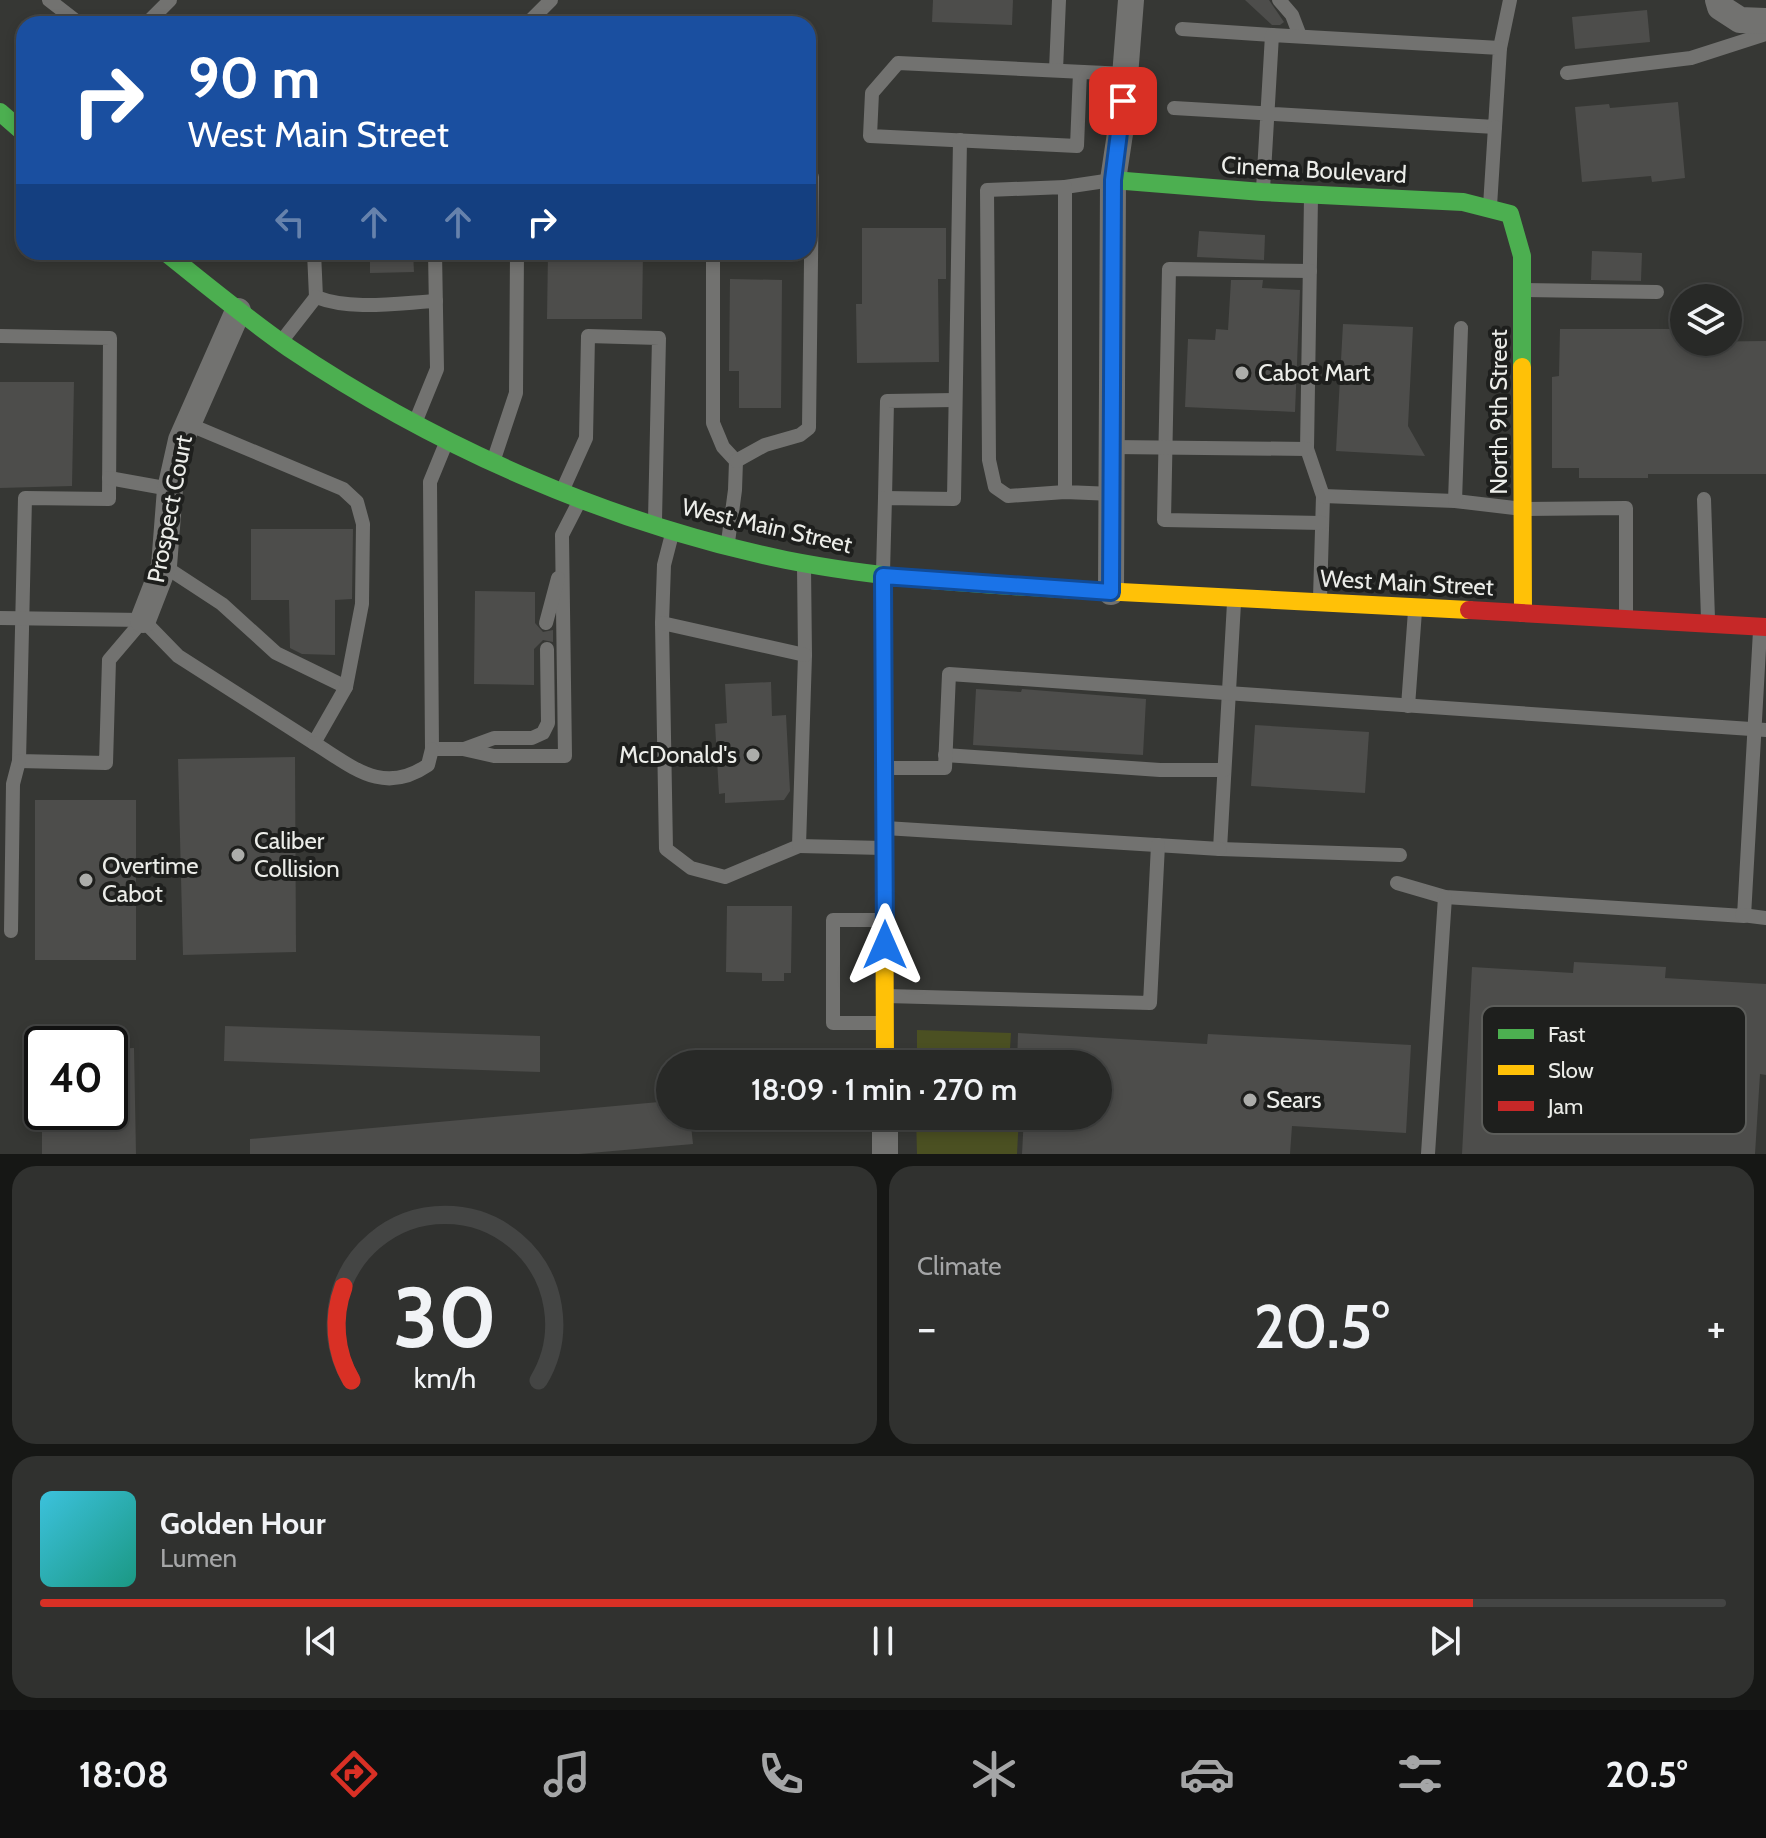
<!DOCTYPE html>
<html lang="en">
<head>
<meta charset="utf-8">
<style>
	:root { --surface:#282927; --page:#30312f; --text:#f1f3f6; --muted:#a5a6a7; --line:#444544; --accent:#d93025 }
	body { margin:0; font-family:Cabin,sans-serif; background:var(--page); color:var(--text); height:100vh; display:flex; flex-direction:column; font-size:30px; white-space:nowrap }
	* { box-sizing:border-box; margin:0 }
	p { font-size:26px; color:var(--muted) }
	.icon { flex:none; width:44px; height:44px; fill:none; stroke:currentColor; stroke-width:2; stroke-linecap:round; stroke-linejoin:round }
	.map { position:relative; height:1154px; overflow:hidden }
	.details { display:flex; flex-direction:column; gap:12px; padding:12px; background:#161715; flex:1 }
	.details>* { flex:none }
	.top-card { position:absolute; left:16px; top:16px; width:800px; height:244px; border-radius:24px; box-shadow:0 4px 12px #0003,0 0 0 2px var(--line); background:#1a4fa0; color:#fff; overflow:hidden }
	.fabs { position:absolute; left:1670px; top:284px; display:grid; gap:16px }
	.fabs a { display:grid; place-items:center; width:72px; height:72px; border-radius:50%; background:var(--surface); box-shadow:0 4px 12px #0003,0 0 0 2px var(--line); font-size:40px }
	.speed { position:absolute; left:24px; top:1026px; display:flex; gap:16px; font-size:40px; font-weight:700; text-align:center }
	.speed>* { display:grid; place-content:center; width:104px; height:104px; border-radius:50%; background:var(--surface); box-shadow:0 4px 12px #0003,0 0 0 2px var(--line); line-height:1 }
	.speed .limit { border:4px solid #111; border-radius:12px; background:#fff; color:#111 }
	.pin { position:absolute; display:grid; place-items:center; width:68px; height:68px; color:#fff; margin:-34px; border-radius:16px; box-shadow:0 4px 12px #0006 }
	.me { position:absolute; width:88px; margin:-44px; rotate:0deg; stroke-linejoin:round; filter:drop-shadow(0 0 6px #0008) }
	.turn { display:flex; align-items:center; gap:28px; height:168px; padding:0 40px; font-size:36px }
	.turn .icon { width:104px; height:104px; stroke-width:2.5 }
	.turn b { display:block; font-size:56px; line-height:68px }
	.lanes { display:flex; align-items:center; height:76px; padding:0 40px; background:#0003; justify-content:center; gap:40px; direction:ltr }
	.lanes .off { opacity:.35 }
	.big { font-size:60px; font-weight:600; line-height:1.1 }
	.details .tile { flex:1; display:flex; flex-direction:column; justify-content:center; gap:12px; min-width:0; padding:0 28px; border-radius:24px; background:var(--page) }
	.details .dial { align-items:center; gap:0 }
	.dial svg { height:208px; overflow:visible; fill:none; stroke:var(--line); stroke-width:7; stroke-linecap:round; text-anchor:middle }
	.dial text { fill:var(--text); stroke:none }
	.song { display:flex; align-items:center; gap:24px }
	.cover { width:96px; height:96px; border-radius:12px; background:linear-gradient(135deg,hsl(190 70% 55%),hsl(170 70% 35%)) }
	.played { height:8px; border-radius:4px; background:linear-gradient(90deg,var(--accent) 85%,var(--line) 85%) }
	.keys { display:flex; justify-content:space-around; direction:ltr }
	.heat { display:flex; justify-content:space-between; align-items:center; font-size:44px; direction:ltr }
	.details .tiles { flex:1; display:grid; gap:12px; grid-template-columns:1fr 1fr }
	.tile:last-child { grid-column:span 2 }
	.trip { position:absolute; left:656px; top:1050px; width:456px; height:80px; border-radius:40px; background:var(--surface); box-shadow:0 4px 12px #0003,0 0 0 2px var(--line); font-weight:600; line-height:80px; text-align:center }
	.menu { display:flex; height:128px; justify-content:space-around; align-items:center; background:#101010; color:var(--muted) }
	.menu .icon { width:56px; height:56px }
	.menu .on { color:var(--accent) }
	.menu b { font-size:36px; color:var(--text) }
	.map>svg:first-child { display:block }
	.green { fill:#4b5022 }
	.building { fill:#4d4d4b }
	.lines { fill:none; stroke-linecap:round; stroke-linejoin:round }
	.lane { stroke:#727270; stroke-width:14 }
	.street { stroke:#727270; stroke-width:26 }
	.fast { stroke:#4caf50; stroke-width:18 }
	.slow { stroke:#ffc107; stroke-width:18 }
	.jam { stroke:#c62828; stroke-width:18 }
	.route-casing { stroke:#114b97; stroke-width:20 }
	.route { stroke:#1a73e8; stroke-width:14 }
	.poi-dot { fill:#acadaa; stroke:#1e1f1d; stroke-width:3 }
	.labels { text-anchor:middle; stroke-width:8; stroke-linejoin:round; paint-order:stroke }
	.street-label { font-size:24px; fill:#ecede9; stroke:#1e1f1d }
	.poi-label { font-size:24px; fill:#ecede9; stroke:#1e1f1d; text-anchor:start }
	.key { fill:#1e1f1d; stroke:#5c5d5a; stroke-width:2 }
	.key-label { font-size:22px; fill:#ecede9 }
</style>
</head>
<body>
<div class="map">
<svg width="1766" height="1154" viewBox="0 0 1766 1154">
	<rect width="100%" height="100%" fill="#363734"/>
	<g class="green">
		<polygon points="917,1030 1011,1033 1009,1064 917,1064"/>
		<polygon points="916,1116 1019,1116 1017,1154 917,1154"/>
	</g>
	<g class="building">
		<polygon points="933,0 1013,0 1012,25 932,22"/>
		<polygon points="1245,0 1269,0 1284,22 1280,25 1272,25"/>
		<polygon points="1647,10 1650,42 1575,49 1572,17"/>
		<polygon points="1678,102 1685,178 1652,182 1651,176 1582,182 1575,107 1609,104 1610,108"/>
		<polygon points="862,228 946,228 946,279 938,279 939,362 857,363 856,304 862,304"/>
		<polygon points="1199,231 1265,235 1264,260 1197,257"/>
		<polygon points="1592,251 1642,253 1641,281 1591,280"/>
		<polygon points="370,252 413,252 414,272 370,273"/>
		<polygon points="548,252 643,252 642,319 547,319"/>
		<polygon points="730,279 782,280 781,408 739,408 739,371 729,371"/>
		<polygon points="1231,280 1263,280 1262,288 1300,290 1295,412 1185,407 1188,339 1215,340 1216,329 1228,330"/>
		<polygon points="1343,324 1413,327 1408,426 1425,456 1336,451"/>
		<polygon points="1560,329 1677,329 1677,341 1684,342 1766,341 1766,474 1648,474 1648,478 1579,478 1579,468 1552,468 1552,377 1559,376"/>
		<polygon points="0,382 74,382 72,486 0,488"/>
		<polygon points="251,529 353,529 352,599 335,600 335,655 302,654 290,648 289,600 251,600"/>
		<polygon points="475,591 535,592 535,623 543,632 553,630 553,642 543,640 534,649 534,685 474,684"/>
		<polygon points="771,682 772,716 786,715 790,791 784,800 725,803 725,793 719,794 715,724 727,723 725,684"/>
		<polygon points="976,689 1021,692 1022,689 1146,699 1143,755 973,745"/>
		<polygon points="1255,725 1369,732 1365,793 1251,786"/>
		<polygon points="295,757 296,952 183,955 178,759"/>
		<rect x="35" y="800" width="101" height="160"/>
		<polygon points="727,906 792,906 791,973 784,973 784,981 762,981 762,973 726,972"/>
		<polygon points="1574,962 1666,967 1665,978 1766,984 1766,1075 1760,1074 1755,1154 1462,1154 1472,967 1573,973"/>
		<polygon points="225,1026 540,1036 540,1072 224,1061"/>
		<polygon points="1018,1033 1207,1044 1208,1034 1411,1045 1406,1133 1292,1126 1290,1154 1022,1154 1024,1116 1098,1116 1098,1064 1017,1064"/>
		<polygon points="134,1048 136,1154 42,1154 42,1112 110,1112 110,1049"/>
		<polygon points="670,1101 670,1116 690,1116 693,1144 579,1154 250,1154 250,1139"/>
	</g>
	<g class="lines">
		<g class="lane">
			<polyline points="49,0 80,24"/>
			<polyline points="1279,0 1292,15 1300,36"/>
			<polyline points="146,24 170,0"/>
			<polyline points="527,24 551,0"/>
			<polyline points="1182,29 1272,35"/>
			<polyline points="1500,48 1510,0"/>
			<polyline points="1056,70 1059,0"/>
			<polyline points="1080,72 1077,146 870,136 872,93 898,63 1126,74"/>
			<polyline points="1567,73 1691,58 1766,34"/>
			<polyline points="1174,108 1495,127 1500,48 1272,35 1263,189"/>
			<polyline points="1065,187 1112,180"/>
			<polyline points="1311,197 1307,449 1323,496 1320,598"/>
			<polyline points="1490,206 1495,127"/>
			<path d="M314,252L316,297C352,311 398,303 436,301"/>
			<polyline points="713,252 713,423 723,447 736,461 735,490 728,542"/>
			<polyline points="1310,271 1169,269 1164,520 1322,523"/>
			<polyline points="1523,290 1657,292"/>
			<polyline points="0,336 110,338 109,499 25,498 19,761 106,763 109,660 143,620"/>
			<polyline points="284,338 316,297"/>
			<polyline points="417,418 437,369 435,252"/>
			<polyline points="446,443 430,482 432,749 463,749 494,756 565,756 562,535 580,500"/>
			<polyline points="1113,447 1307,449"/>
			<polyline points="495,456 516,393 517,252"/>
			<polyline points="736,461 765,445 800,435 809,428 812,177 808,177"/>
			<polyline points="109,478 170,489"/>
			<polyline points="563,489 586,438 588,336 659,338 655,520"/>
			<polyline points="1065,492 1065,187 987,190 989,460 995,487 1008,496 1065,492 1113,494"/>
			<polyline points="1323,496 1455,501 1523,509 1626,508 1626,614"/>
			<polyline points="885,498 887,401 955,400"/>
			<polyline points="1704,499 1708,619"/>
			<polyline points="1455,501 1461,328"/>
			<polyline points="672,534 664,565 662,623 666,849 691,868 725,877 799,846 805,655 804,567"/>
			<polyline points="164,566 222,604 276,653 346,687"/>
			<polyline points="883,572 885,498 954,499 960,140"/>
			<polyline points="1234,603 1220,849 1400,855"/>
			<polyline points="0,618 143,620 178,656 314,743 346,687 362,604 363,524 357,502 343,489 188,424"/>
			<polyline points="546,623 558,578"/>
			<polyline points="662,623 805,655"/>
			<polyline points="1408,706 1415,611"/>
			<path d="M314,743C353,767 383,796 428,765L432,749"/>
			<polyline points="464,749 494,738 532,738 543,733 548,723 547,649"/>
			<polyline points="945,755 1160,770 1224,770"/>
			<polyline points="885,768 945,768 949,674 1766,730"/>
			<polyline points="885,828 1220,849"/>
			<polyline points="799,846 883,848"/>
			<polyline points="1397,883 1445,897 1744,916 1760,631"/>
			<polyline points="1742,915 1766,918"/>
			<polyline points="882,920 833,920 833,1023 885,1023"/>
			<polyline points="11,931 13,784 19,761"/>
			<polyline points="886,996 1150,1003 1158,845"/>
			<polyline points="1428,1154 1445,897"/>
		</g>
		<g class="street">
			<polyline points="1718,0 1720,7 1740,20 1766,21"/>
			<polyline points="1111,592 1113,180 1121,127 1131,0"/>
			<polyline points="143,620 164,566 170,489 181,440 238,311"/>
			<polyline points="885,1154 885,1116"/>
		</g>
		<g class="fast">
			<polyline points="0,112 24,133"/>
			<polyline points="1113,180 1262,192 1463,202 1510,214 1522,256 1522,367"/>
			<path d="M165,252C206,285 246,318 289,348C438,448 611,524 786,560C877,578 970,584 1062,589"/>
		</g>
		<g class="slow">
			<polyline points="1522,367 1523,613"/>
			<polyline points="883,576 885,1064"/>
			<polyline points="1062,589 1469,610"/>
		</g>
		<polyline class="jam" points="1469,610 1766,627"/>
	</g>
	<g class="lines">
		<g class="route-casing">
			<polyline id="route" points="885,945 883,576 1111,592 1113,180 1123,101"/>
		</g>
		<use href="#route" class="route"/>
	</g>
	<g class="poi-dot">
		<circle cx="1242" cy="373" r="8"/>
		<circle cx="753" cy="755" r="8"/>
		<circle cx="238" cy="855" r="8"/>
		<circle cx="86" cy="880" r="8"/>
		<circle cx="1250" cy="1100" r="8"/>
	</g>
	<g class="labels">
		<g class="street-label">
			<text transform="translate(1314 170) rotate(3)" y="8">Cinema Boulevard</text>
			<text transform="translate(1499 412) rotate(-90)" y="8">North 9th Street</text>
			<text transform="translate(170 509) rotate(-79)" y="8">Prospect Court</text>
			<text transform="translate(767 526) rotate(13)" y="8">West Main Street</text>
			<text transform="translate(1407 583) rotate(3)" y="8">West Main Street</text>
		</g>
		<g class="poi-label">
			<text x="1258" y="381">Cabot Mart</text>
			<text x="737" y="763" text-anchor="end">McDonald's</text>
			<text x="254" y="849">Caliber<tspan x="254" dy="28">Collision</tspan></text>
			<text x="102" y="874">Overtime<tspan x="102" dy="28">Cabot</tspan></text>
			<text x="1266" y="1108">Sears</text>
		</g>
	</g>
	<rect x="1482" y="1006" width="264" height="128" rx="12" class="key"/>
	<rect x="1498" y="1029" width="36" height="10" fill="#4caf50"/>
	<rect x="1498" y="1065" width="36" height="10" fill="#ffc107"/>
	<rect x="1498" y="1101" width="36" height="10" fill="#c62828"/>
	<g class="key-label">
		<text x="1548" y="1042">Fast</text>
		<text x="1548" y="1078">Slow</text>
		<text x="1548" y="1114">Jam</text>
	</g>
</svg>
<div class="fabs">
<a><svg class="icon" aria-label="layers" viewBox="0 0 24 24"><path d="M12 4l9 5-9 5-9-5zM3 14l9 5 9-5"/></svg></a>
</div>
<div class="speed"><div class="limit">40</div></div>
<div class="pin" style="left:1123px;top:101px;background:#d93025"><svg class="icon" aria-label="arrive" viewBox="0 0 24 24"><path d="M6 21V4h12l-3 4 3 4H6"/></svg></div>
<svg class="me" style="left:885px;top:945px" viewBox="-20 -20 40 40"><path d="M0-17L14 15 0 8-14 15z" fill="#1a73e8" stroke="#fff" stroke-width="4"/></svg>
<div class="trip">18:09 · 1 min · 270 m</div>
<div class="top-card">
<div class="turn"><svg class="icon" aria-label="right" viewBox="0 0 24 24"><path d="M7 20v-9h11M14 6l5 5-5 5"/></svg><div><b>90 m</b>West Main Street</div></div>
<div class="lanes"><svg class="icon off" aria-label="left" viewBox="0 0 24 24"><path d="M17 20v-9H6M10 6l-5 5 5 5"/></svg><svg class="icon off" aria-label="ahead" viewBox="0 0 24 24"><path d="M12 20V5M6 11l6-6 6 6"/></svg><svg class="icon off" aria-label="ahead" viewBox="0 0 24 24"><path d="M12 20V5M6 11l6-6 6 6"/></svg><svg class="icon" aria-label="right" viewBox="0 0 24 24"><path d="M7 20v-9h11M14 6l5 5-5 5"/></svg></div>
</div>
</div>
<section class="details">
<div class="tiles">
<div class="tile dial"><svg viewBox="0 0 100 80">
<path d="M14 69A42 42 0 1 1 86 69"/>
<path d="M14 69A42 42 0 0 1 11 33" stroke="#d93025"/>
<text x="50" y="56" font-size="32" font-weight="700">30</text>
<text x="50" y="72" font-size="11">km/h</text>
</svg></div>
<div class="tile"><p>Climate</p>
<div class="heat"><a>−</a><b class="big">20.5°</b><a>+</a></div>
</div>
<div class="tile">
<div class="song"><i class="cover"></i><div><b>Golden Hour</b><p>Lumen</p></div></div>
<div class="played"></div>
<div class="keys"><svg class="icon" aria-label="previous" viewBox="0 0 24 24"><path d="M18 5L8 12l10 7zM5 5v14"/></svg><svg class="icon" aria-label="pause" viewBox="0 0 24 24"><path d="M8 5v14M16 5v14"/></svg><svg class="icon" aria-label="next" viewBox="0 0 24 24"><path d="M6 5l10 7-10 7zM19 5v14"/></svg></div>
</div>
</div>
</section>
<nav class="menu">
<b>18:08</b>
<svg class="icon on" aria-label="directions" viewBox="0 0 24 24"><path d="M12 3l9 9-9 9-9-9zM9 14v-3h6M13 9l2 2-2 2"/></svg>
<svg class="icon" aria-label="music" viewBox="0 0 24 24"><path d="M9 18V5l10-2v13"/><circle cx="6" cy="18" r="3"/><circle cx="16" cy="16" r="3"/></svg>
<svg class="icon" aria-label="phone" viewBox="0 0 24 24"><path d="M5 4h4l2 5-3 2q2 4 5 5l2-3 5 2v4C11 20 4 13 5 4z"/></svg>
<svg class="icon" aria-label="climate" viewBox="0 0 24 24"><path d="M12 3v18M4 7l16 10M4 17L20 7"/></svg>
<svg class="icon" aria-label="car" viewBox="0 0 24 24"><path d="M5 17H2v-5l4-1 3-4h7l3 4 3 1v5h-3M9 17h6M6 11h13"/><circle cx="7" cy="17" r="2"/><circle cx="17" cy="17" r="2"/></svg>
<svg class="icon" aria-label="filters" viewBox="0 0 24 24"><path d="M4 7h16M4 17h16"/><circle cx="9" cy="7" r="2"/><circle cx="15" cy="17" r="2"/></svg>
<b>20.5°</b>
</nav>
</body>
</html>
